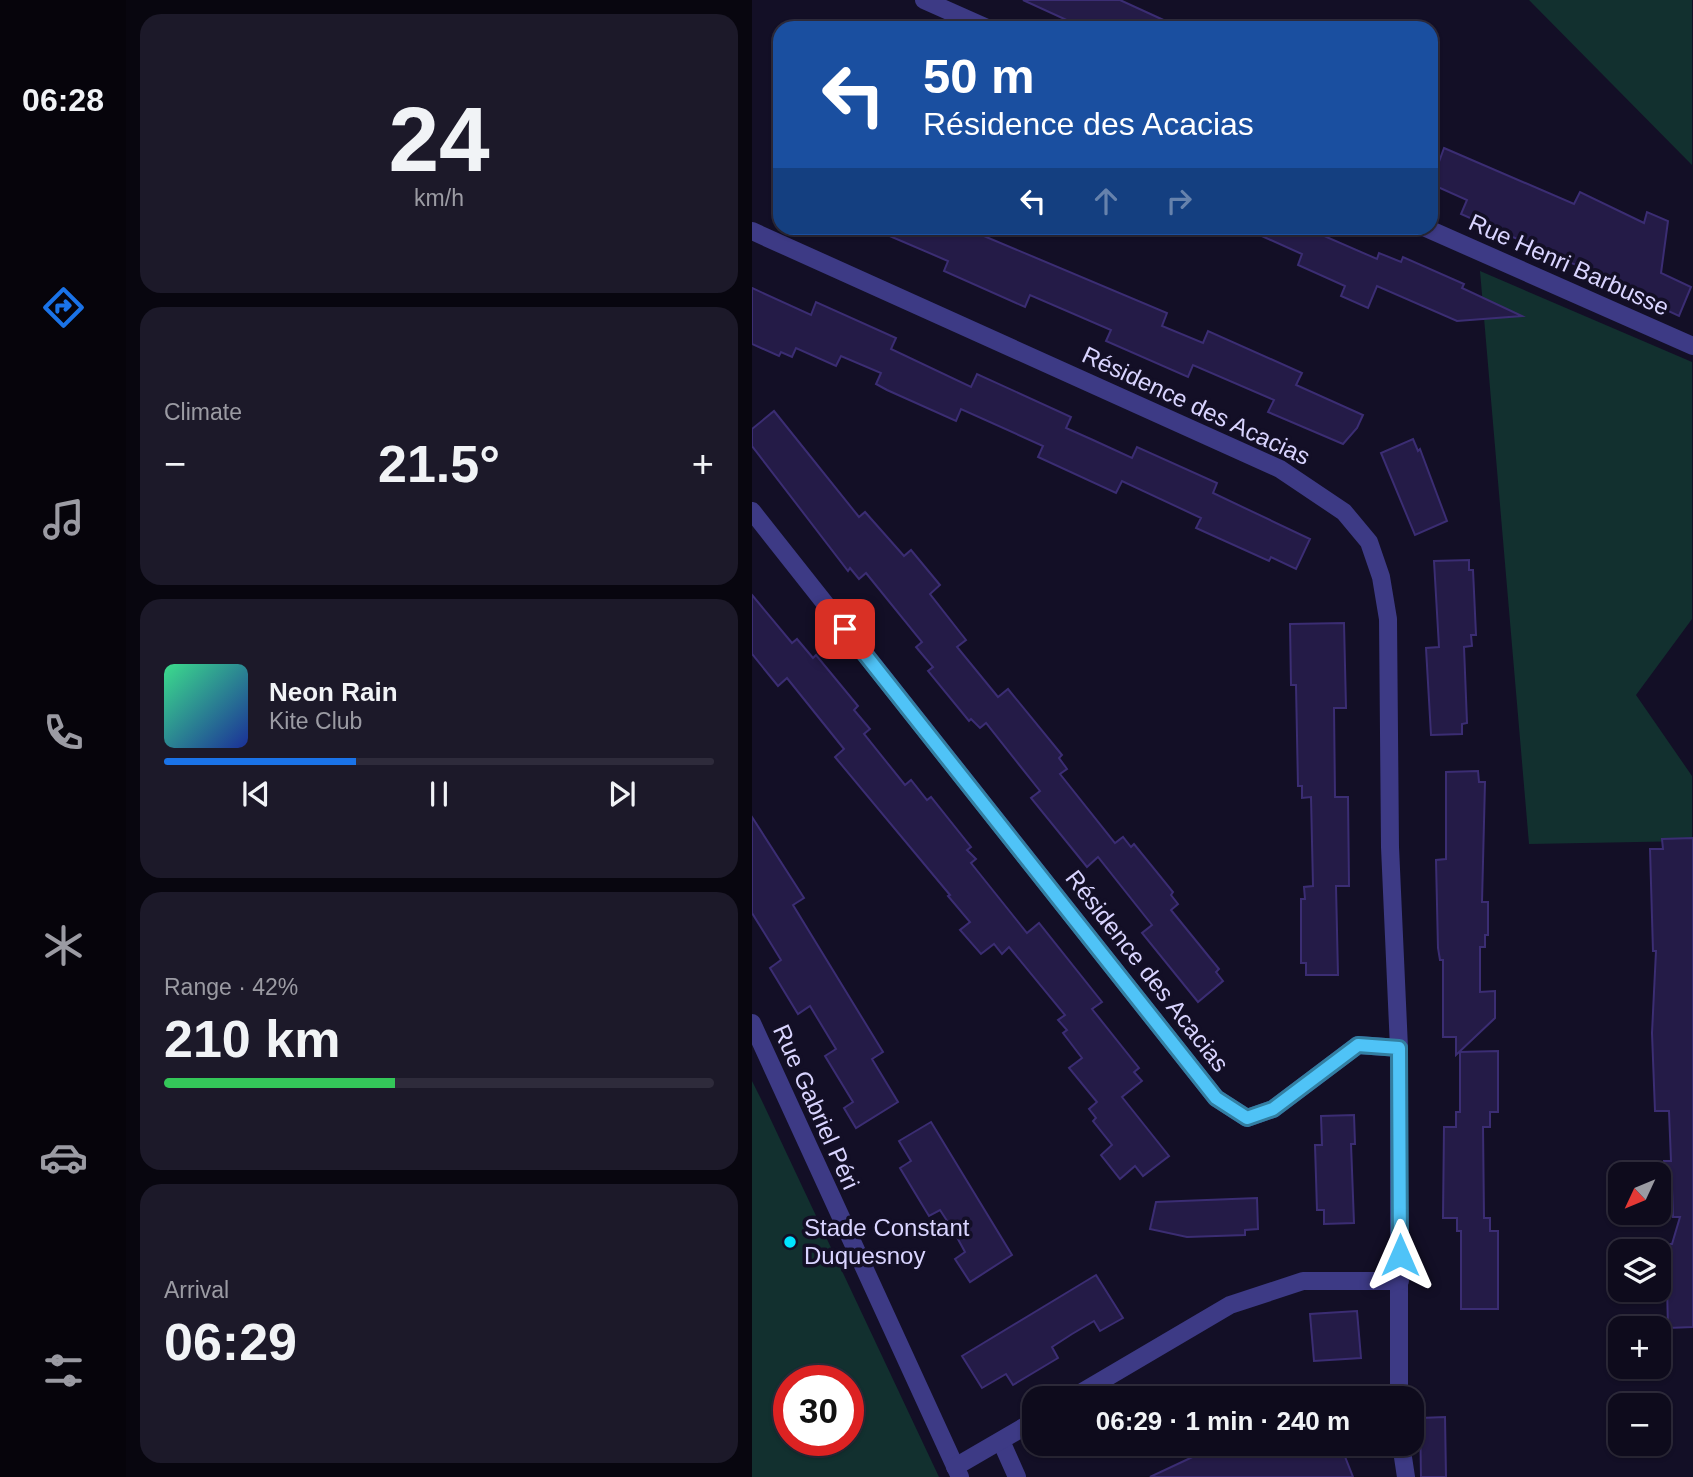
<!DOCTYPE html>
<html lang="en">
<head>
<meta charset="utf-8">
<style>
	:root { --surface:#0e0b1c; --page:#1c1929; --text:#f1f3f6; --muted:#9b9ba3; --line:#2e2b3b; --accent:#1a73e8 }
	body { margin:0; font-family:Helvetica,sans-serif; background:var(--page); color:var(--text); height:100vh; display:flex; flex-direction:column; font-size:26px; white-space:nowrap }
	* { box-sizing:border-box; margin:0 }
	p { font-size:23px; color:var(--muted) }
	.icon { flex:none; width:38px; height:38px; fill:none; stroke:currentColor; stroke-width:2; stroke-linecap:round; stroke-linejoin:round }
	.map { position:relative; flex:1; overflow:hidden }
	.drawer { display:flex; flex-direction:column; gap:14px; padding:14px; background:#08060f; width:626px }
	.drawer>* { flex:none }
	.hud { position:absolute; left:21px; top:21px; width:665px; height:214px; border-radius:21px; box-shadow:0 2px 5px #0004,0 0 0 2px var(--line); background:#1a4fa0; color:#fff; overflow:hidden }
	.needle { width:46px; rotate:226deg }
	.buttons { position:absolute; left:856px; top:1162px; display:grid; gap:14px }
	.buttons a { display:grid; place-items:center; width:63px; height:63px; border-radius:14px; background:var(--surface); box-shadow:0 2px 5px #0004,0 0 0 2px var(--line); font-size:35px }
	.speed { position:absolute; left:21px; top:1365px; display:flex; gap:14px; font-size:35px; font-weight:700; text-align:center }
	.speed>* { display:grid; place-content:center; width:91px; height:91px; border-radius:50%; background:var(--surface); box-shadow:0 2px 5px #0004,0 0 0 2px var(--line); line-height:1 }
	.speed .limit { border:10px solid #d22; background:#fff; color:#111 }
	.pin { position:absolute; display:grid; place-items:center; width:60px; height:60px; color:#fff; margin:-30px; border-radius:14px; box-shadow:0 4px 10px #0006 }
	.me { position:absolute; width:77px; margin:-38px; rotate:0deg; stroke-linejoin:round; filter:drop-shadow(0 0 5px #0008) }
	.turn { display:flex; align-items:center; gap:24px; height:147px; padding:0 35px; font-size:32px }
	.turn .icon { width:91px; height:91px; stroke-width:2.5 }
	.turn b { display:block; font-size:49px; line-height:60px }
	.lanes { display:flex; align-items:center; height:66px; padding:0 35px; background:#0003; justify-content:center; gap:35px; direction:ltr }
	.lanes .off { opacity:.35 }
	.big { font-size:52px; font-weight:600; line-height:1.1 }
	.drawer .card { flex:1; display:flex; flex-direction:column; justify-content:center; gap:10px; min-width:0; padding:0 24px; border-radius:21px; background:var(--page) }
	.drawer .dial { align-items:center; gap:0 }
	.dial b { font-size:91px; line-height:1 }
	.song { display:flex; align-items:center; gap:21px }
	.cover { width:84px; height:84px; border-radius:10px; background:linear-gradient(135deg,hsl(150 70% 55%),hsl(230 70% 35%)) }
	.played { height:7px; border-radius:4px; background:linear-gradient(90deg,var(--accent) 35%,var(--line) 35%) }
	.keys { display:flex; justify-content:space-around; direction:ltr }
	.heat { display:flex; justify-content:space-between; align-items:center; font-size:38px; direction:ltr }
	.charge { height:10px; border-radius:5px; background:linear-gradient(90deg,#34c759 42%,var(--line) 0) }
	.trip { position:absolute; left:270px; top:1386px; width:402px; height:70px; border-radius:21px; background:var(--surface); box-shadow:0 2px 5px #0004,0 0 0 2px var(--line); font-weight:600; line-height:70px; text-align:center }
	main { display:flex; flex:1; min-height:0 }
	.menu { display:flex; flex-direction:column; width:126px; justify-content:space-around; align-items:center; background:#06040b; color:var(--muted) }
	.menu .icon { width:49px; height:49px }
	.menu .active { color:var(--accent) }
	.menu b { font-size:32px; color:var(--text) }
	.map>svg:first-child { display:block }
	.green { fill:#12302f; fill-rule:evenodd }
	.building { fill:#241b47; stroke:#3b2d73; stroke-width:2 }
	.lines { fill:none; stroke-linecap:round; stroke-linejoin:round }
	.minor { stroke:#3d3a85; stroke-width:18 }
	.route-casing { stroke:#337fa1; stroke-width:18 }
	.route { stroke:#4fc3f7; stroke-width:12 }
	.poi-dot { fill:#00e5ff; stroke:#130f26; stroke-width:2.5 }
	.labels { text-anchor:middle; stroke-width:7; stroke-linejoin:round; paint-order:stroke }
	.street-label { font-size:24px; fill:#d9d4ff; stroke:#130f26 }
	.poi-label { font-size:24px; fill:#d9d4ff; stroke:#130f26; text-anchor:start }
</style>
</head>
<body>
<main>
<nav class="menu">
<b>06:28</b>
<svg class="icon active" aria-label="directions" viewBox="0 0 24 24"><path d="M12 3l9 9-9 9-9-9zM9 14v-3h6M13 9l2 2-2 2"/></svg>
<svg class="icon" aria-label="music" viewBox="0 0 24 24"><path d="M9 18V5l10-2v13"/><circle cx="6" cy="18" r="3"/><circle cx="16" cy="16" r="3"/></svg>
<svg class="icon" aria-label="phone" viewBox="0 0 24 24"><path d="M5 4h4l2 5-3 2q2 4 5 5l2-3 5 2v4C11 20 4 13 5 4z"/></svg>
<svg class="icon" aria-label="climate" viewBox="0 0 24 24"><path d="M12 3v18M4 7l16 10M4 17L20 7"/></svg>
<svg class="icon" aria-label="car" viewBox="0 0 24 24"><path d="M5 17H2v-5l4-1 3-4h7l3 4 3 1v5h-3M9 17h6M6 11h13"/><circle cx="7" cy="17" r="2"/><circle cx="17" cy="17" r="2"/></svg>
<svg class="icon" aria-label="filters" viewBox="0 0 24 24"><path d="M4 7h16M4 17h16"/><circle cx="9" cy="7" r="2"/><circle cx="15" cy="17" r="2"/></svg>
</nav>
<section class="drawer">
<div class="card dial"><b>24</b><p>km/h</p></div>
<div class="card"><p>Climate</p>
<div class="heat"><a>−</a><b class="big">21.5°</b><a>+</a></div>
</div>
<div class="card">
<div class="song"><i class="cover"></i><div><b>Neon Rain</b><p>Kite Club</p></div></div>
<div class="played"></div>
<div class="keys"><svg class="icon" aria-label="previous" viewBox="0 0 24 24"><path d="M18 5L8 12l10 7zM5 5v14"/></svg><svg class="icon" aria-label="pause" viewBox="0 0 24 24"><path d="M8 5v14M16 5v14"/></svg><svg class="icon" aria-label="next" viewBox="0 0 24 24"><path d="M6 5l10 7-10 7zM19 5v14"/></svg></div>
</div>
<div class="card"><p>Range · 42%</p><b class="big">210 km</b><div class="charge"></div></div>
<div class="card"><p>Arrival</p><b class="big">06:29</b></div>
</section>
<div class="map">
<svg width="941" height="1477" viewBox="0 0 941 1477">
	<rect width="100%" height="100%" fill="#130f26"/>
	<g class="green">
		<polygon points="777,0 940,0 940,165"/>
		<polygon points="728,271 940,362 940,619 884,695 940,776 940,841 777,844"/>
		<path d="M0,1081L9,1099L187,1477H0ZM37,1381H96V1440H37Z"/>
	</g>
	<g class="building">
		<polygon points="271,0 368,0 429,28 332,28"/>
		<polygon points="692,148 822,204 828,192 892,223 895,212 916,221 909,273 939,287 927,316 884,296 885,292 709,214 715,200 679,184"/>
		<polygon points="119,228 213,228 415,313 410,326 451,343 456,331 550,373 544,385 611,415 605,428 591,444 516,412 522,400 441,365 436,377 354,341 359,330 278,295 273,307 192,271 196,261"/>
		<polygon points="492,228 554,228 625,259 627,253 649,262 651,257 712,284 710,288 770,316 705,321 625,286 616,308 589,296 593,286 546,265 550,254"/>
		<polygon points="0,288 59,315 64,302 144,338 139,349 219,387 225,374 319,417 314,428 341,440 380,458 385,447 465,483 461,493 558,539 544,569 519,557 517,561 444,528 449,518 370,481 364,493 286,457 291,446 209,409 204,421 135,390 124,384 129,373 89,356 84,366 44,348 40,357 29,352 27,356 0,344"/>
		<polygon points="22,411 107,517 113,512 152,556 159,550 188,585 178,594 214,640 205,647 246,697 256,689 310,755 307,758 315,769 308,774 363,843 371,837 379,847 382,844 421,892 419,895 426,904 419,910 467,969 464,972 471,981 446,1002 390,933 400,925 346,857 335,867 279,798 288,791 234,723 228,728 219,719 217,721 176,671 181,667 164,647 170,642 114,573 107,579 98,568 96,571 0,446 0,429"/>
		<polygon points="661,439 666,451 668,449 695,521 663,535 629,453"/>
		<polygon points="717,560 717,570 721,570 724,635 719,635 720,646 712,647 715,723 710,724 710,734 679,735 674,648 687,647 682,561"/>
		<polygon points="0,595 40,643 45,639 61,658 64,655 106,706 102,710 118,729 112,734 153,785 159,780 175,800 179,797 219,847 215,850 224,859 219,863 275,933 287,923 350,1002 340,1009 387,1068 382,1072 390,1081 370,1097 417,1156 391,1176 383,1166 368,1179 349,1155 360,1145 341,1121 344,1118 337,1109 345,1102 317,1068 330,1058 311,1033 315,1030 306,1020 313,1015 257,947 250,954 242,944 229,954 208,930 218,922 196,896 198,895 83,757 92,749 35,678 26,686 0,654"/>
		<polygon points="592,623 594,708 582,708 583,797 596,797 597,886 584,886 586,975 554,975 554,963 549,963 549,899 553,899 552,887 561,886 559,797 550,798 550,786 546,786 544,685 539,685 538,624"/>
		<polygon points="726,771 727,782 733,782 730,902 736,902 736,935 733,935 733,947 728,947 728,992 743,991 743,1018 704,1055 704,1037 691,1037 691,960 688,960 686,948 684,860 694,859 694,772"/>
		<polygon points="0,817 52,898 41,905 131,1052 120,1059 146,1102 104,1128 92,1108 101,1102 73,1056 84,1049 58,1006 46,1014 18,968 29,960 0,913"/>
		<polygon points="941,838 941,1327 916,1328 914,1244 920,1244 928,1217 921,1217 920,1188 912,1189 912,1161 919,1161 917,1111 903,1111 900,1033 904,951 901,951 898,849 911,849 910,839"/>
		<polygon points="746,1051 746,1112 738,1112 738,1127 731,1127 732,1218 738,1218 738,1231 746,1231 746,1309 709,1309 709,1231 705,1231 705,1218 691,1218 692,1127 704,1127 704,1112 708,1112 708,1052"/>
		<polygon points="602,1115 603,1144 599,1144 602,1223 572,1224 572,1210 565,1210 564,1177 563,1145 570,1145 569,1116"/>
		<polygon points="179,1122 260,1255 218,1282 203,1259 213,1252 201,1230 188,1210 177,1216 148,1168 159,1161 147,1141"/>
		<polygon points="505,1198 506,1229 493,1230 493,1235 435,1237 398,1229 404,1202"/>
		<polygon points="344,1275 371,1318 348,1331 342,1321 320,1334 300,1347 306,1358 261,1385 254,1374 230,1388 210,1356"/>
		<polygon points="605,1311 609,1358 562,1361 558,1314"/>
		<polygon points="693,1417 694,1477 669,1477 668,1418"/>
		<polygon points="442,1444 588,1444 601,1477 398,1477 447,1454"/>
	</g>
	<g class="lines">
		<g class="minor">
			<polyline points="172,0 235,28"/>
			<polyline points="674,228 941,346"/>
			<polyline points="0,231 528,469 592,512 617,542 629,577 636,619 638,847 647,1048 647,1398"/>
			<polyline points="0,511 464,1098 495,1118 521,1109 606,1045 647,1048"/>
			<polyline points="0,1023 208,1477"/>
			<polyline points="320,1398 478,1305 551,1281 648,1281"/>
			<polyline points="249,1441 265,1477"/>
			<polyline points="649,1444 654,1477"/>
			<polyline points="203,1467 282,1421"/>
		</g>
	</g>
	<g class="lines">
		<g class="route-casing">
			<polyline id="route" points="93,629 464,1098 495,1118 521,1109 606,1045 647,1048 648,1255"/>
		</g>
		<use href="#route" class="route"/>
	</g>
	<circle class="poi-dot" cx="38" cy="1242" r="7"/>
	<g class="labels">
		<g class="street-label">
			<text transform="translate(817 265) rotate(24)" y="8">Rue Henri Barbusse</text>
			<text transform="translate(444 406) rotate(25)" y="8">Résidence des Acacias</text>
			<text transform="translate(395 971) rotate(52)" y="8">Résidence des Acacias</text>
			<text transform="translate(64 1107) rotate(66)" y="8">Rue Gabriel Péri</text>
		</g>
		<g class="poi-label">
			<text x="52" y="1236">Stade Constant<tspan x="52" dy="28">Duquesnoy</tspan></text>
		</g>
	</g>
</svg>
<div class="buttons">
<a><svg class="needle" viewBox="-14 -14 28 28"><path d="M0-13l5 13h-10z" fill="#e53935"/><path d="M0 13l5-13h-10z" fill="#9b9ba3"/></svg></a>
<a><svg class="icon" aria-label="layers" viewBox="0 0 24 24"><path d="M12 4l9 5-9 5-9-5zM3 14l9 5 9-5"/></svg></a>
<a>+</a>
<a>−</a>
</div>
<div class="speed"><div class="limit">30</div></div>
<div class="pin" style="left:93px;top:629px;background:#d93025"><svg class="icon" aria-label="arrive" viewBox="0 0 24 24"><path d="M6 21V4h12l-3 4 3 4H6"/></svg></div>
<svg class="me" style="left:648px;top:1255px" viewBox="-20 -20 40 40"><path d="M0-17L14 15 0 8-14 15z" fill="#4fc3f7" stroke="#fff" stroke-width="4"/></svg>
<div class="trip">06:29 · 1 min · 240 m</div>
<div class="hud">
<div class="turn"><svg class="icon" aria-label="left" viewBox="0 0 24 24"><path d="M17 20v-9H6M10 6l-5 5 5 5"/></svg><div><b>50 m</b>Résidence des Acacias</div></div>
<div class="lanes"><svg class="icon" aria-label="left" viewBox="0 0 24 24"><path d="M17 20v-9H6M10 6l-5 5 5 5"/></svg><svg class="icon off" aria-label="ahead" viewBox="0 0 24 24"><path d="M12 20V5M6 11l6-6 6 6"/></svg><svg class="icon off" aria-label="right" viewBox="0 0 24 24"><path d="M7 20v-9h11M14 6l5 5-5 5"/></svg></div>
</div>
</div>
</main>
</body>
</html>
